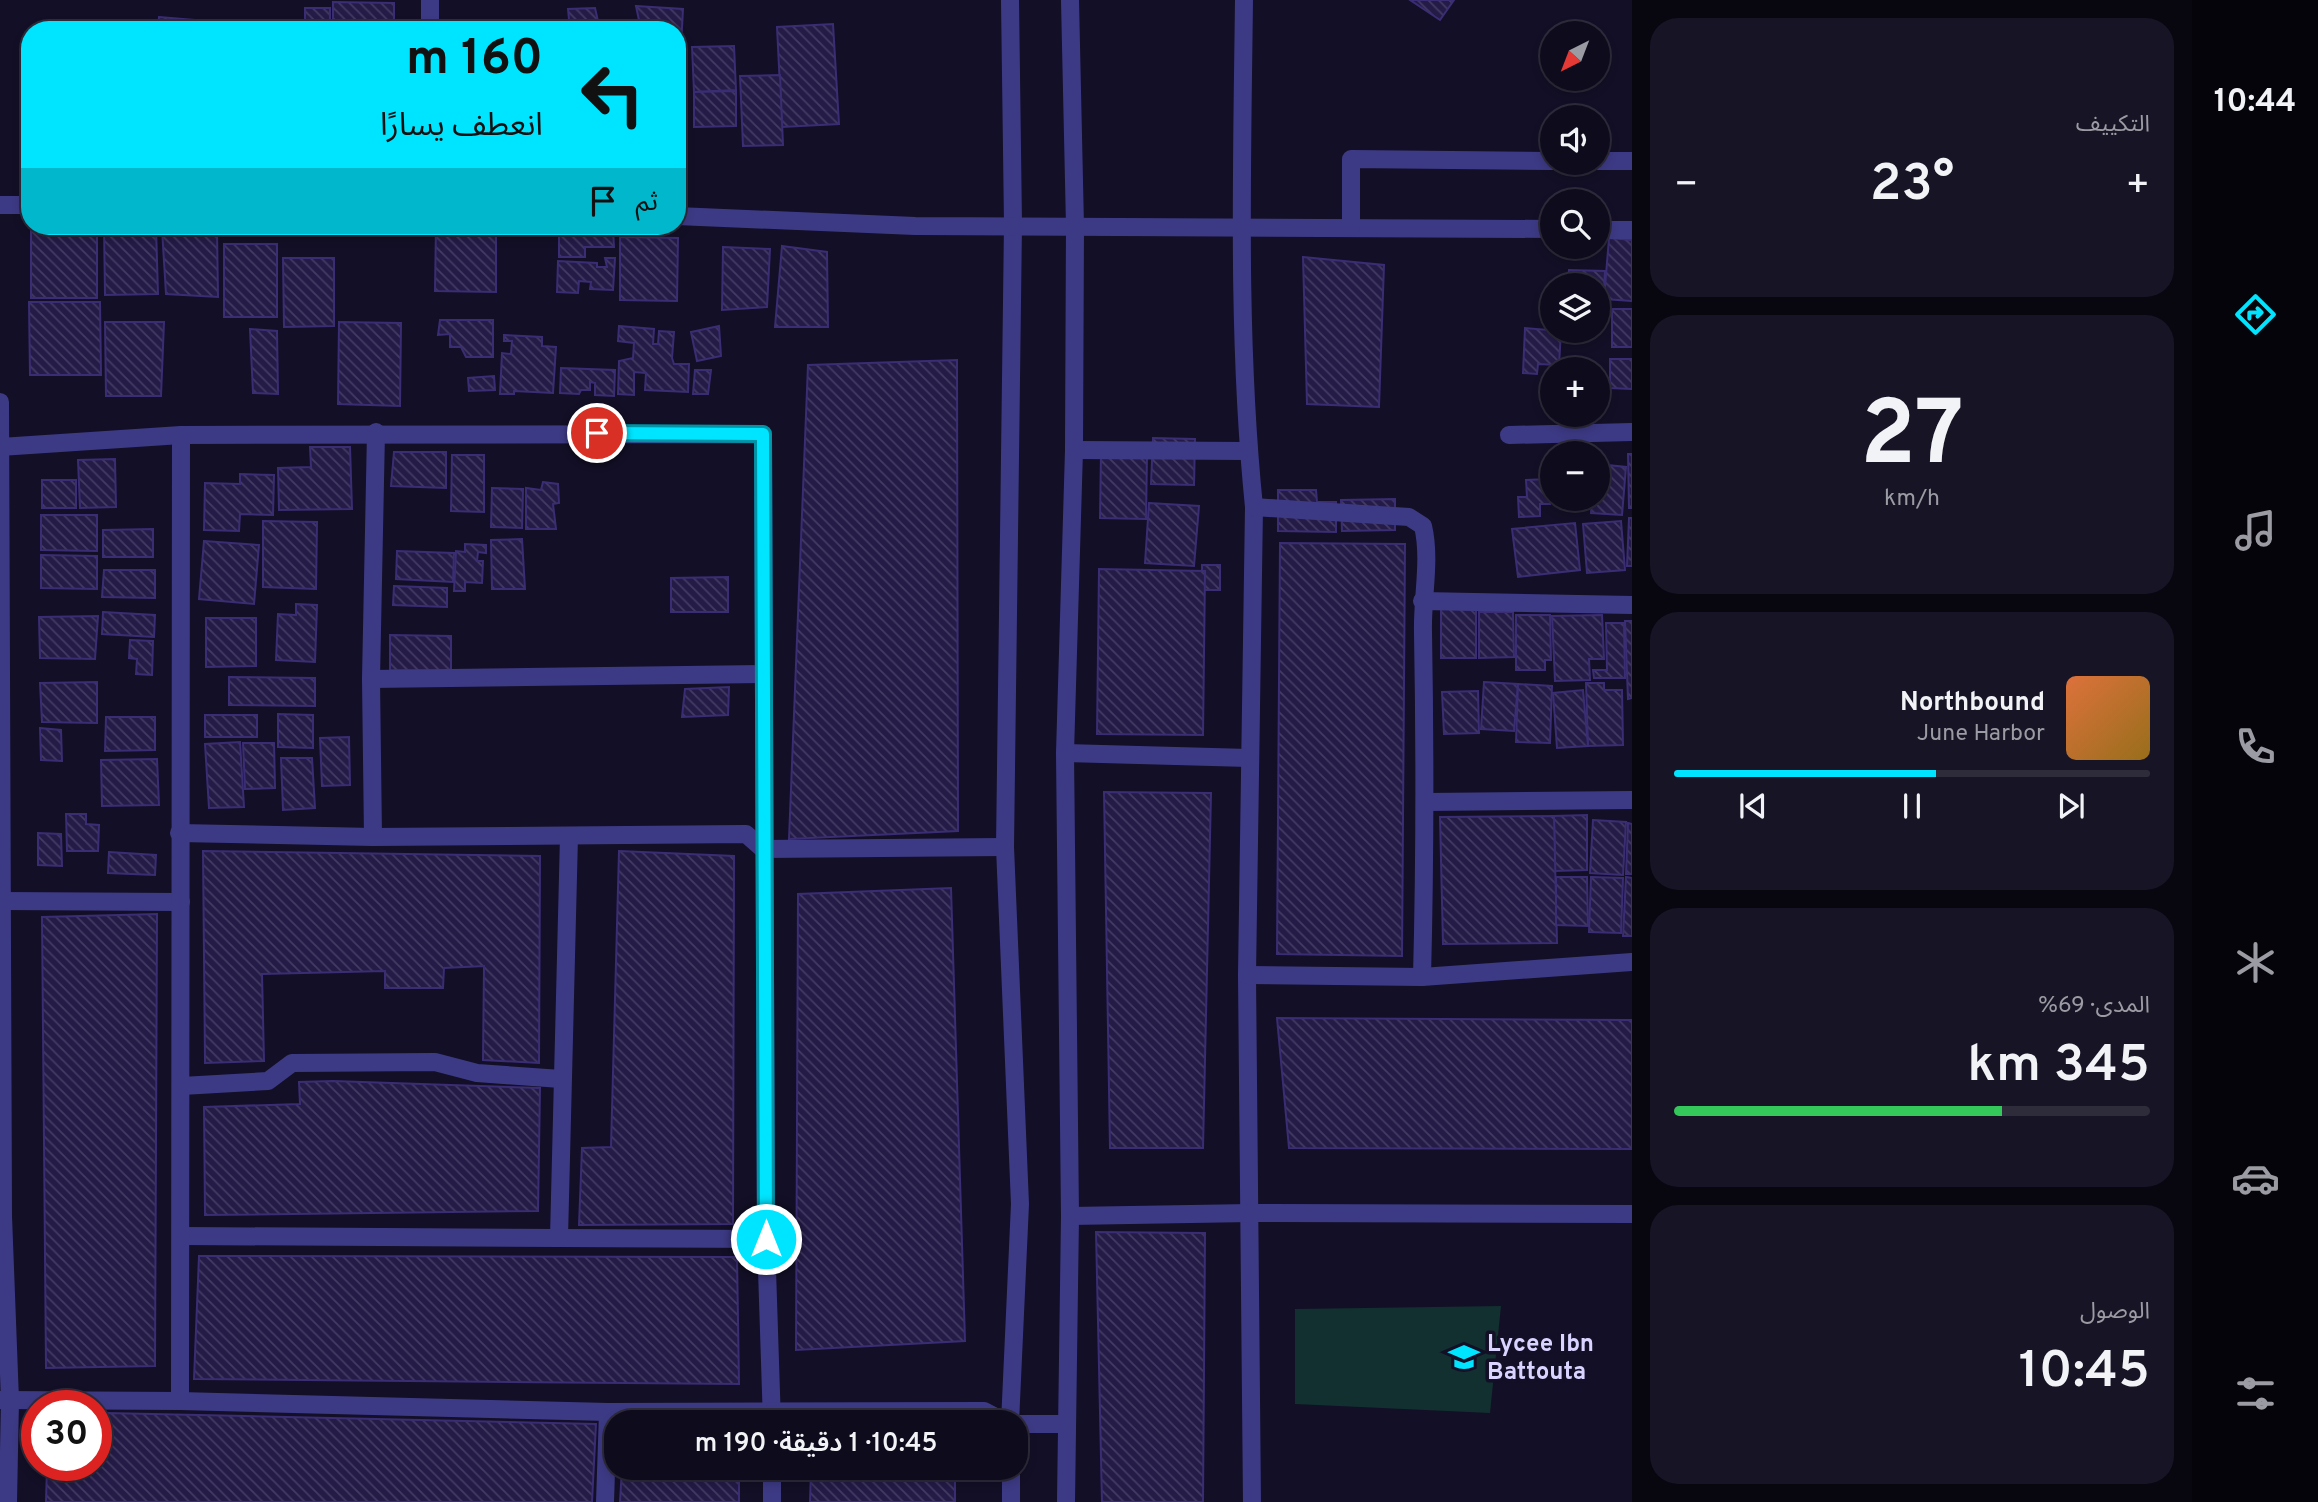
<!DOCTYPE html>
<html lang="ar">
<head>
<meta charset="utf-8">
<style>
	:root { --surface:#0e0b1c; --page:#171425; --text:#f1f3f6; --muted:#9b9ba3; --line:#2e2b3b; --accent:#00e5ff }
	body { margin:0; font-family:Overpass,"Noto Sans Arabic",sans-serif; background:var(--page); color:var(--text); direction:rtl; height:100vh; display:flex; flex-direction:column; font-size:26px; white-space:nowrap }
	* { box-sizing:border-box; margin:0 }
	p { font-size:23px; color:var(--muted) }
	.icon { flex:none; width:38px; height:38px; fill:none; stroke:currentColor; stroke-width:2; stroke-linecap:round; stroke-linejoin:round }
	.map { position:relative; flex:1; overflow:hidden; direction:ltr }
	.sheet { display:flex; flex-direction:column; gap:18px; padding:18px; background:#08060f; width:560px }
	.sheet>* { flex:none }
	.hud { position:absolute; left:21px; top:21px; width:665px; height:214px; border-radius:28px; box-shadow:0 4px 10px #0003,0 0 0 2px var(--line); direction:rtl; background:#00e5ff; color:#111; overflow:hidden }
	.needle { width:46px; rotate:222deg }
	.controls { position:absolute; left:1540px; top:21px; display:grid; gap:14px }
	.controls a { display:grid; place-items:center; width:70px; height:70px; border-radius:50%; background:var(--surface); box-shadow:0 4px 10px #0003,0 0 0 2px var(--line); font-size:35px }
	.speed { position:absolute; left:21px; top:1390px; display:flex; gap:14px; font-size:35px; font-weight:700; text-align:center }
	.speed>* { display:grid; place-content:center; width:91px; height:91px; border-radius:50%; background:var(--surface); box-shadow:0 4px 10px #0003,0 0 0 2px var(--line); line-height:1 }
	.speed .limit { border:10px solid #d22; background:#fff; color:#111 }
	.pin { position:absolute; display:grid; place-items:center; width:60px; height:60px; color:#fff; margin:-30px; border:4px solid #fff; border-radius:50%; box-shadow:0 2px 7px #0007 }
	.me { position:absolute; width:77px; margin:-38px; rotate:0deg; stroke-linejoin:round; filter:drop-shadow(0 0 5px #0008) }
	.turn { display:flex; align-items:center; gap:24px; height:147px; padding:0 28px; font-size:32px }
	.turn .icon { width:91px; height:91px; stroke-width:2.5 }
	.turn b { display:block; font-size:49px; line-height:60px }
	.then { display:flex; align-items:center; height:66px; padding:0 28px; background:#0003; gap:14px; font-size:26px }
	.big { font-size:52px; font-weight:600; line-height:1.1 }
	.sheet .tile { flex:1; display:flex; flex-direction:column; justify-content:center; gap:10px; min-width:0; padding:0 24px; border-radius:28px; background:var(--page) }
	.sheet .dial { align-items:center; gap:0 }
	.dial b { font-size:91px; line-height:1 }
	.song { display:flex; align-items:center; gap:21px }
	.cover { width:84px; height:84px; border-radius:10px; background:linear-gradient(135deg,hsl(20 70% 55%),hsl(40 70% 35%)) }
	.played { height:7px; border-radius:4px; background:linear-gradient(90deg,var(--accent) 55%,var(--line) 55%) }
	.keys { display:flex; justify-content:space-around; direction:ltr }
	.heat { display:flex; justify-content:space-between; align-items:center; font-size:38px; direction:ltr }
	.charge { height:10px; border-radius:5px; background:linear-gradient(90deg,#34c759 69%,var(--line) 0) }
	.trip { position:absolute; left:604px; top:1410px; width:424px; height:70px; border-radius:28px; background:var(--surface); box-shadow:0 4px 10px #0003,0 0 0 2px var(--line); font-weight:600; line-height:70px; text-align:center; direction:rtl }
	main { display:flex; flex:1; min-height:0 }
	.tabs { display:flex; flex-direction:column; width:126px; justify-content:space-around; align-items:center; background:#06040b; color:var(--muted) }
	.tabs .icon { width:49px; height:49px }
	.tabs .on { color:var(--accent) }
	.tabs b { font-size:32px; color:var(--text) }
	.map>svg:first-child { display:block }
	.pitch { fill:#12302f }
	.building { fill:url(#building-back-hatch); stroke:#3b2d73; stroke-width:2 }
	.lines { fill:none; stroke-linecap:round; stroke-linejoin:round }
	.minor { stroke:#3d3a85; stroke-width:18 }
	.route-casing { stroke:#0095a6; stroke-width:18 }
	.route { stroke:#00e5ff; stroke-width:12 }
	.labels { text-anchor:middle; stroke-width:7; stroke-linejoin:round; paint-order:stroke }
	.poi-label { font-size:24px; font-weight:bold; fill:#d9d4ff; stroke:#130f26; text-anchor:start }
</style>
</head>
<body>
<main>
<nav class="tabs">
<b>10:44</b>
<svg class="icon on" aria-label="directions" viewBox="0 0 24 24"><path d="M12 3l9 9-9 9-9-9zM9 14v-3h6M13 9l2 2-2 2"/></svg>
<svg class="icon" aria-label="music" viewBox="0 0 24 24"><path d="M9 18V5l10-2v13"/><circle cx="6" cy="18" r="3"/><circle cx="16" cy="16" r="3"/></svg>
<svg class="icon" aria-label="phone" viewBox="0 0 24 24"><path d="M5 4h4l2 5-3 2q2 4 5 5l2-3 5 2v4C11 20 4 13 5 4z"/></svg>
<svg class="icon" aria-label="climate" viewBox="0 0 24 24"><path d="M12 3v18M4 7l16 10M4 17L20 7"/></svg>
<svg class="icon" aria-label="car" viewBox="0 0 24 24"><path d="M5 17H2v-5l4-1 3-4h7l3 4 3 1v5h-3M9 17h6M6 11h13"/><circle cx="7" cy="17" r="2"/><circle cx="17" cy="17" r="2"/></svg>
<svg class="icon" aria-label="filters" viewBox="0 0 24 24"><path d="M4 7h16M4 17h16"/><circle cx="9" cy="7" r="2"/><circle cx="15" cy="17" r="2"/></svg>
</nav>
<section class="sheet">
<div class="tile"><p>التكييف</p>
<div class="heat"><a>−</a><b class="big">23°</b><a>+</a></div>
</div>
<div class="tile dial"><b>27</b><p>km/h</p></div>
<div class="tile">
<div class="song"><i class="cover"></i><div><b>Northbound</b><p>June Harbor</p></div></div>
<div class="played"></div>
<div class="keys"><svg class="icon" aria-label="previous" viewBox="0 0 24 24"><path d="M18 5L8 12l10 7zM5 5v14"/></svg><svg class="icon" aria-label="pause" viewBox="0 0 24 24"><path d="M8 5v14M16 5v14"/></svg><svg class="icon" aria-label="next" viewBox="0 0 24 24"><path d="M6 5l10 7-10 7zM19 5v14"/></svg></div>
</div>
<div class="tile"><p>المدى · 69%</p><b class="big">345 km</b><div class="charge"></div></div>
<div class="tile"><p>الوصول</p><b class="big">10:45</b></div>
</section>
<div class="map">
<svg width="1632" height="1502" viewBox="0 0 1632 1502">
	<defs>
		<pattern id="building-back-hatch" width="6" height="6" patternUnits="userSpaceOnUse" patternTransform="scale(1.75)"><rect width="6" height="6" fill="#241b47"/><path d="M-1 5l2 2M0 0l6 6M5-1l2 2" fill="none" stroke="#433b63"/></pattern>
	</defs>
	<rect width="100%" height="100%" fill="#130f26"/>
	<polygon class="pitch" points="1501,1306 1490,1413 1295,1404 1295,1309"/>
	<g class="building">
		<polygon points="1410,0 1454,0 1440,20"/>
		<polygon points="333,2 394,3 394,30 333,30"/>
		<polygon points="636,6 683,9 680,65 677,65 677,30 641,30"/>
		<polygon points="305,8 330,8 330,30 288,30 305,30"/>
		<polygon points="595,8 600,30 570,30 568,9"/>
		<polygon points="159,17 218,22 217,30 158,30"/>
		<polygon points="833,24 839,124 782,127 777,27"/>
		<polygon points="734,46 736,90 694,92 692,47"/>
		<polygon points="780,75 783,145 743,146 740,76"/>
		<polygon points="736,91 736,126 694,127 694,92"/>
		<rect x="31" y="226" width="66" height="72"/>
		<polygon points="104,226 156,227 158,294 105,295"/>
		<polygon points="436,226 496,226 496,292 435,291"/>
		<polygon points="162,229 217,230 218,297 166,294"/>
		<polygon points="613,229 614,247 585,247 585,257 559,257 559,231"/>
		<polygon points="620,237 678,238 677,301 620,300"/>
		<polygon points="1609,238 1632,240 1632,301 1604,299"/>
		<rect x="224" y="244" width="53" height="73"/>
		<polygon points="782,246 827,252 828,327 775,327"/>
		<polygon points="723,247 770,249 767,307 722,310"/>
		<polygon points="1303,257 1384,265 1379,407 1307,404"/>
		<polygon points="283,258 334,258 334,326 284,327"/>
		<polygon points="605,258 615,258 613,290 590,289 591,282 579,281 578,293 557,292 558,261 597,263 597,267 607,267"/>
		<polygon points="1569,270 1605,271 1602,328 1598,328 1598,285 1568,285"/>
		<polygon points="29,302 100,302 101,375 30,375"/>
		<rect x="1612" y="309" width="20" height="38"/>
		<polygon points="1549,319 1552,319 1552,331 1561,331 1559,365 1538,364 1537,374 1523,373 1525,328 1548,330"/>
		<polygon points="440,320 493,320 493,357 466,357 461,347 450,347 450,334 438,335"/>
		<polygon points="105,322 164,322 161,396 106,396"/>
		<polygon points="339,322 401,323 400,406 338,404"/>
		<polygon points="619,326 654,329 653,344 658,344 659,331 674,332 672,358 674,364 689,364 688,392 645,390 646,373 634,372 634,395 618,394 619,361 633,358 634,343 618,341"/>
		<polygon points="719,326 721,356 697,361 691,332"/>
		<polygon points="250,329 277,331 278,394 253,393"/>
		<polygon points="504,335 542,337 542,346 556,347 553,393 514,391 514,394 500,394 502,353 511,354 512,341 504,341"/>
		<polygon points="1610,359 1632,359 1632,389 1610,388"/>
		<polygon points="957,360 958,831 789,839 808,365"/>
		<polygon points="561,368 615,370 614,396 595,395 595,383 590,382 590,390 581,390 579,394 560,393"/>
		<polygon points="695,370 711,370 708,394 693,394"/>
		<polygon points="494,376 495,390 469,391 468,378"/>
		<polygon points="1153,438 1195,439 1194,485 1151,484"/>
		<polygon points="310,447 350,447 352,509 279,510 278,468 311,467"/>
		<polygon points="394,452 446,452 446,488 391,486"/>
		<polygon points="1101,453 1147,454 1146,519 1100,518"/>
		<polygon points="1628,454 1632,454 1632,508 1629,508"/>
		<polygon points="452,455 484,455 484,512 451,511"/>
		<polygon points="115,459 116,507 80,508 78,460"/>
		<polygon points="1598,464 1626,467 1622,515 1591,513 1592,499 1598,499"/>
		<polygon points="240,474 274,475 273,515 240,514 239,531 204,530 205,483 240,484"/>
		<polygon points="1549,479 1550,504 1540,504 1540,516 1519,517 1518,497 1527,497 1526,480"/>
		<rect x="42" y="480" width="34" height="28"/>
		<polygon points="543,482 558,484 559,503 553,504 556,529 526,529 526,488 541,490"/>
		<polygon points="492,488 523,489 522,528 491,527"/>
		<polygon points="1278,490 1316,490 1317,502 1336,502 1336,532 1278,531"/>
		<polygon points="1395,499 1395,530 1342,531 1341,500"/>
		<polygon points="1557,499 1589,499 1589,504 1558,507"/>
		<polygon points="1149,503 1199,506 1194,566 1145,563"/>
		<polygon points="41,515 97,515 97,551 41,550"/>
		<polygon points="1629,518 1632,518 1632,566 1627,566"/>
		<polygon points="263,521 317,522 316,589 263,587"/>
		<polygon points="1621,521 1625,570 1587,573 1583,524"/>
		<polygon points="1575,523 1580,570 1518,577 1512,529"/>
		<polygon points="153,529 153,557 103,557 103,530"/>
		<polygon points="522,539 525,589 492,589 491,540"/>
		<polygon points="204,541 259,545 254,604 199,599"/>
		<polygon points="1280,543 1405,544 1402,956 1277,954"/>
		<polygon points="465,544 486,545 486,553 478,552 477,561 483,561 482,583 465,582 465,591 454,591 456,551 465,552"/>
		<polygon points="397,551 454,553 453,582 396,579"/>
		<polygon points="41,555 97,556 97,589 41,588"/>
		<rect x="1202" y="565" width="18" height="25"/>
		<polygon points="1099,569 1205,571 1203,735 1097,734"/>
		<polygon points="104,570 155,570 155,598 102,597"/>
		<polygon points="728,577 728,612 671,612 671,578"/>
		<polygon points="394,586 447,588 447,607 393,605"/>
		<polygon points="296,604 317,605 315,662 276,660 278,614 296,615"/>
		<rect x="1441" y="608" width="35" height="50"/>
		<polygon points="103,612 155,615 154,637 102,634"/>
		<polygon points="1479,612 1513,612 1514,657 1479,658"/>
		<polygon points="1516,615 1550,615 1551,660 1545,660 1545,670 1516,670"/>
		<polygon points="1602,615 1604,659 1589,659 1590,680 1555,681 1552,616"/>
		<polygon points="98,616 95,659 40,658 39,617"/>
		<polygon points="206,618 256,618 256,666 206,667"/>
		<polygon points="1625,621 1632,621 1632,698 1628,699"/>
		<polygon points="1606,623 1624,623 1625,678 1594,678 1593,670 1607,670"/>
		<polygon points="390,635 451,636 451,671 390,670"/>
		<polygon points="130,640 153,641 152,675 136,674 137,659 129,658"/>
		<polygon points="229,677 315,678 315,706 229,705"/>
		<polygon points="97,682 97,723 42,722 40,683"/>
		<polygon points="1484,682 1518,684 1514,731 1481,729"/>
		<polygon points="1586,683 1604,683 1604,690 1622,690 1623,745 1588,746"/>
		<polygon points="1518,684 1552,686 1550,743 1516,742"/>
		<polygon points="729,687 728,715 682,717 685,689"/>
		<polygon points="1583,690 1588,746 1557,748 1553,693"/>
		<polygon points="1478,691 1479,733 1444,734 1442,692"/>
		<polygon points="278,714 313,715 313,748 278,747"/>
		<rect x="205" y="715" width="52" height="22"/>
		<polygon points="106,717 155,717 155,750 105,751"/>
		<polygon points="40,728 61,730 62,761 41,760"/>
		<polygon points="349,737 350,785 322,786 320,738"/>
		<polygon points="240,742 244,807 209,808 205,744"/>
		<polygon points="243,743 274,743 275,788 245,789"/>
		<polygon points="281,758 312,758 315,808 283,810"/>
		<polygon points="157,759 159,805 102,806 101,760"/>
		<polygon points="1104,792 1211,793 1203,1148 1110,1148"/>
		<polygon points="66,814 86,814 86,824 99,825 98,851 67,851"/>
		<polygon points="1587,815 1587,870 1555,871 1554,816"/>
		<polygon points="1554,816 1557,943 1443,944 1440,817"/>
		<polygon points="1593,820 1626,822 1623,875 1590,873"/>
		<polygon points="1628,823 1632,824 1632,874 1626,874"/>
		<polygon points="38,833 61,834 62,866 38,865"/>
		<polygon points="203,851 540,856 539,1063 483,1060 484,966 444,968 443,988 385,988 385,971 262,974 264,1061 205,1063"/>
		<polygon points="619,851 734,856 733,1224 579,1225 582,1148 611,1147"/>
		<polygon points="109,852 156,855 155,875 108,873"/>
		<polygon points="1556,877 1587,877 1588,926 1556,925"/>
		<polygon points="1591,877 1623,878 1621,933 1589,932"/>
		<polygon points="1626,877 1632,878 1632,936 1623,936"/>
		<polygon points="951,888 965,1341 796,1350 798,894"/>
		<polygon points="157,914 155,1366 46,1368 42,917"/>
		<polygon points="1277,1018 1632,1020 1632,1149 1289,1148"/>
		<polygon points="333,1081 540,1088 538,1211 205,1215 204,1107 300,1104 299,1082"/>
		<polygon points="1096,1232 1205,1233 1203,1502 1102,1502"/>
		<polygon points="199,1256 737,1257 739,1384 194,1379"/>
		<polygon points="107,1413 596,1424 592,1502 46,1502 47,1465 96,1465 96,1433 107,1433"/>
		<polygon points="622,1468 739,1468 739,1502 620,1502"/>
		<polygon points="811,1468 955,1468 955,1502 810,1502"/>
	</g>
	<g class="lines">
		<g class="minor">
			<polyline points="1010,0 1013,224 1005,847 1020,1204 1010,1423"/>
			<path d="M1244,0C1242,169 1237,339 1254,507L1247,975L1252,1502"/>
			<polyline points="430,30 430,0"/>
			<polyline points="1598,161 1632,161"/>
			<polyline points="0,205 30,205"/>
			<polyline points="677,216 915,226 1552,229"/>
			<polyline points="1351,227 1351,159 1552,161"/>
			<polyline points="1598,230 1632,230"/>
			<polyline points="0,402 3,1216 10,1400 8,1502"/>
			<polyline points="1509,435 1632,432"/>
			<polyline points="0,447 181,435 763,434 766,1239 772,1423"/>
			<polyline points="1074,450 1248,451"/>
			<path d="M1254,507L1409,517L1423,526C1431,560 1422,597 1423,632C1425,747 1425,862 1422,977"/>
			<polyline points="1422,601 1632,605"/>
			<polyline points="371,679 763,674"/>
			<polyline points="1065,753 1249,758"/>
			<polyline points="1426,802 1632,800"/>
			<polyline points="179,833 373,837 746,834 763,849 1005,847"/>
			<polyline points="373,837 371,679 376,432"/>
			<polyline points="1,901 181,902"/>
			<polyline points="1247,975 1422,977 1632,962"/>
			<polyline points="182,1086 268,1081 292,1063 435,1062 477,1073 561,1079"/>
			<polyline points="1070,1216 1251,1213 1632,1214"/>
			<polyline points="181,1236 766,1239"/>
			<polyline points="559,1238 569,836"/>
			<polyline points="0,1400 180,1401 608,1412 984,1411 1007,1423"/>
			<polyline points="180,1401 181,435"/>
			<polyline points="1015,1424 1065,1424"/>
			<polyline points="772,1468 772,1502"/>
			<polyline points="1011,1468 1011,1502"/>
			<polyline points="605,1502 608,1412"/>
			<polyline points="1066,1502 1070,1216 1065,753 1074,450 1075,226 1070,0"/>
		</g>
	</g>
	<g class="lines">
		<g class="route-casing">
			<polyline id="route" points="597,433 763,434 766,1239"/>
		</g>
		<use href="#route" class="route"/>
	</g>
	<defs>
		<g id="university-bare" transform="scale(2.415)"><path d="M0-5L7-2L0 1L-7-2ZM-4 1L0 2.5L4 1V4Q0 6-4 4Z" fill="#00e5ff" stroke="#130f26" stroke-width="2.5" paint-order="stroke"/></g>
	</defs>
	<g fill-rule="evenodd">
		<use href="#university-bare" x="1464" y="1357"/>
	</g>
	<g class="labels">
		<g class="poi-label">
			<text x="1487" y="1351">Lycee Ibn<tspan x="1487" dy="28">Battouta</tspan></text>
		</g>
	</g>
</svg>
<div class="controls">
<a><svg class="needle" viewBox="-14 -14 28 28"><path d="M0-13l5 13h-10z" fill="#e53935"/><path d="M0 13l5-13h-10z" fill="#9b9ba3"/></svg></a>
<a><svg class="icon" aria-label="sound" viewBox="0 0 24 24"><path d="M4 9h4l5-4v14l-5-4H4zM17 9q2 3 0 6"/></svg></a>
<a><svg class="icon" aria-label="search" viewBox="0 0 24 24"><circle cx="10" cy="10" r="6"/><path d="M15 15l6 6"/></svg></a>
<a><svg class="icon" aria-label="layers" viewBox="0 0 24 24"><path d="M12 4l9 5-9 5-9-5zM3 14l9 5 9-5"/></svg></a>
<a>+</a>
<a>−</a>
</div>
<div class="speed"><div class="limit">30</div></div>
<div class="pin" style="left:597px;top:433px;background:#d93025"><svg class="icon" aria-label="arrive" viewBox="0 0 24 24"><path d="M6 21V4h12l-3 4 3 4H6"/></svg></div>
<svg class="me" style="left:766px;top:1239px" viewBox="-20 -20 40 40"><circle r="17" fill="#00e5ff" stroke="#fff" stroke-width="3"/><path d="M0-11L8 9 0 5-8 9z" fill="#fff"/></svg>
<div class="trip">10:45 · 1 دقيقة · 190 m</div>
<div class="hud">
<div class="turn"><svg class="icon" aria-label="left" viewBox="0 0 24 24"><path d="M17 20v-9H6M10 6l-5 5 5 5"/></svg><div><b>160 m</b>انعطف يسارًا</div></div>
<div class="then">ثم<svg class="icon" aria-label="arrive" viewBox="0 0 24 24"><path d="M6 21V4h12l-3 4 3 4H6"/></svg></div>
</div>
</div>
</main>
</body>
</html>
